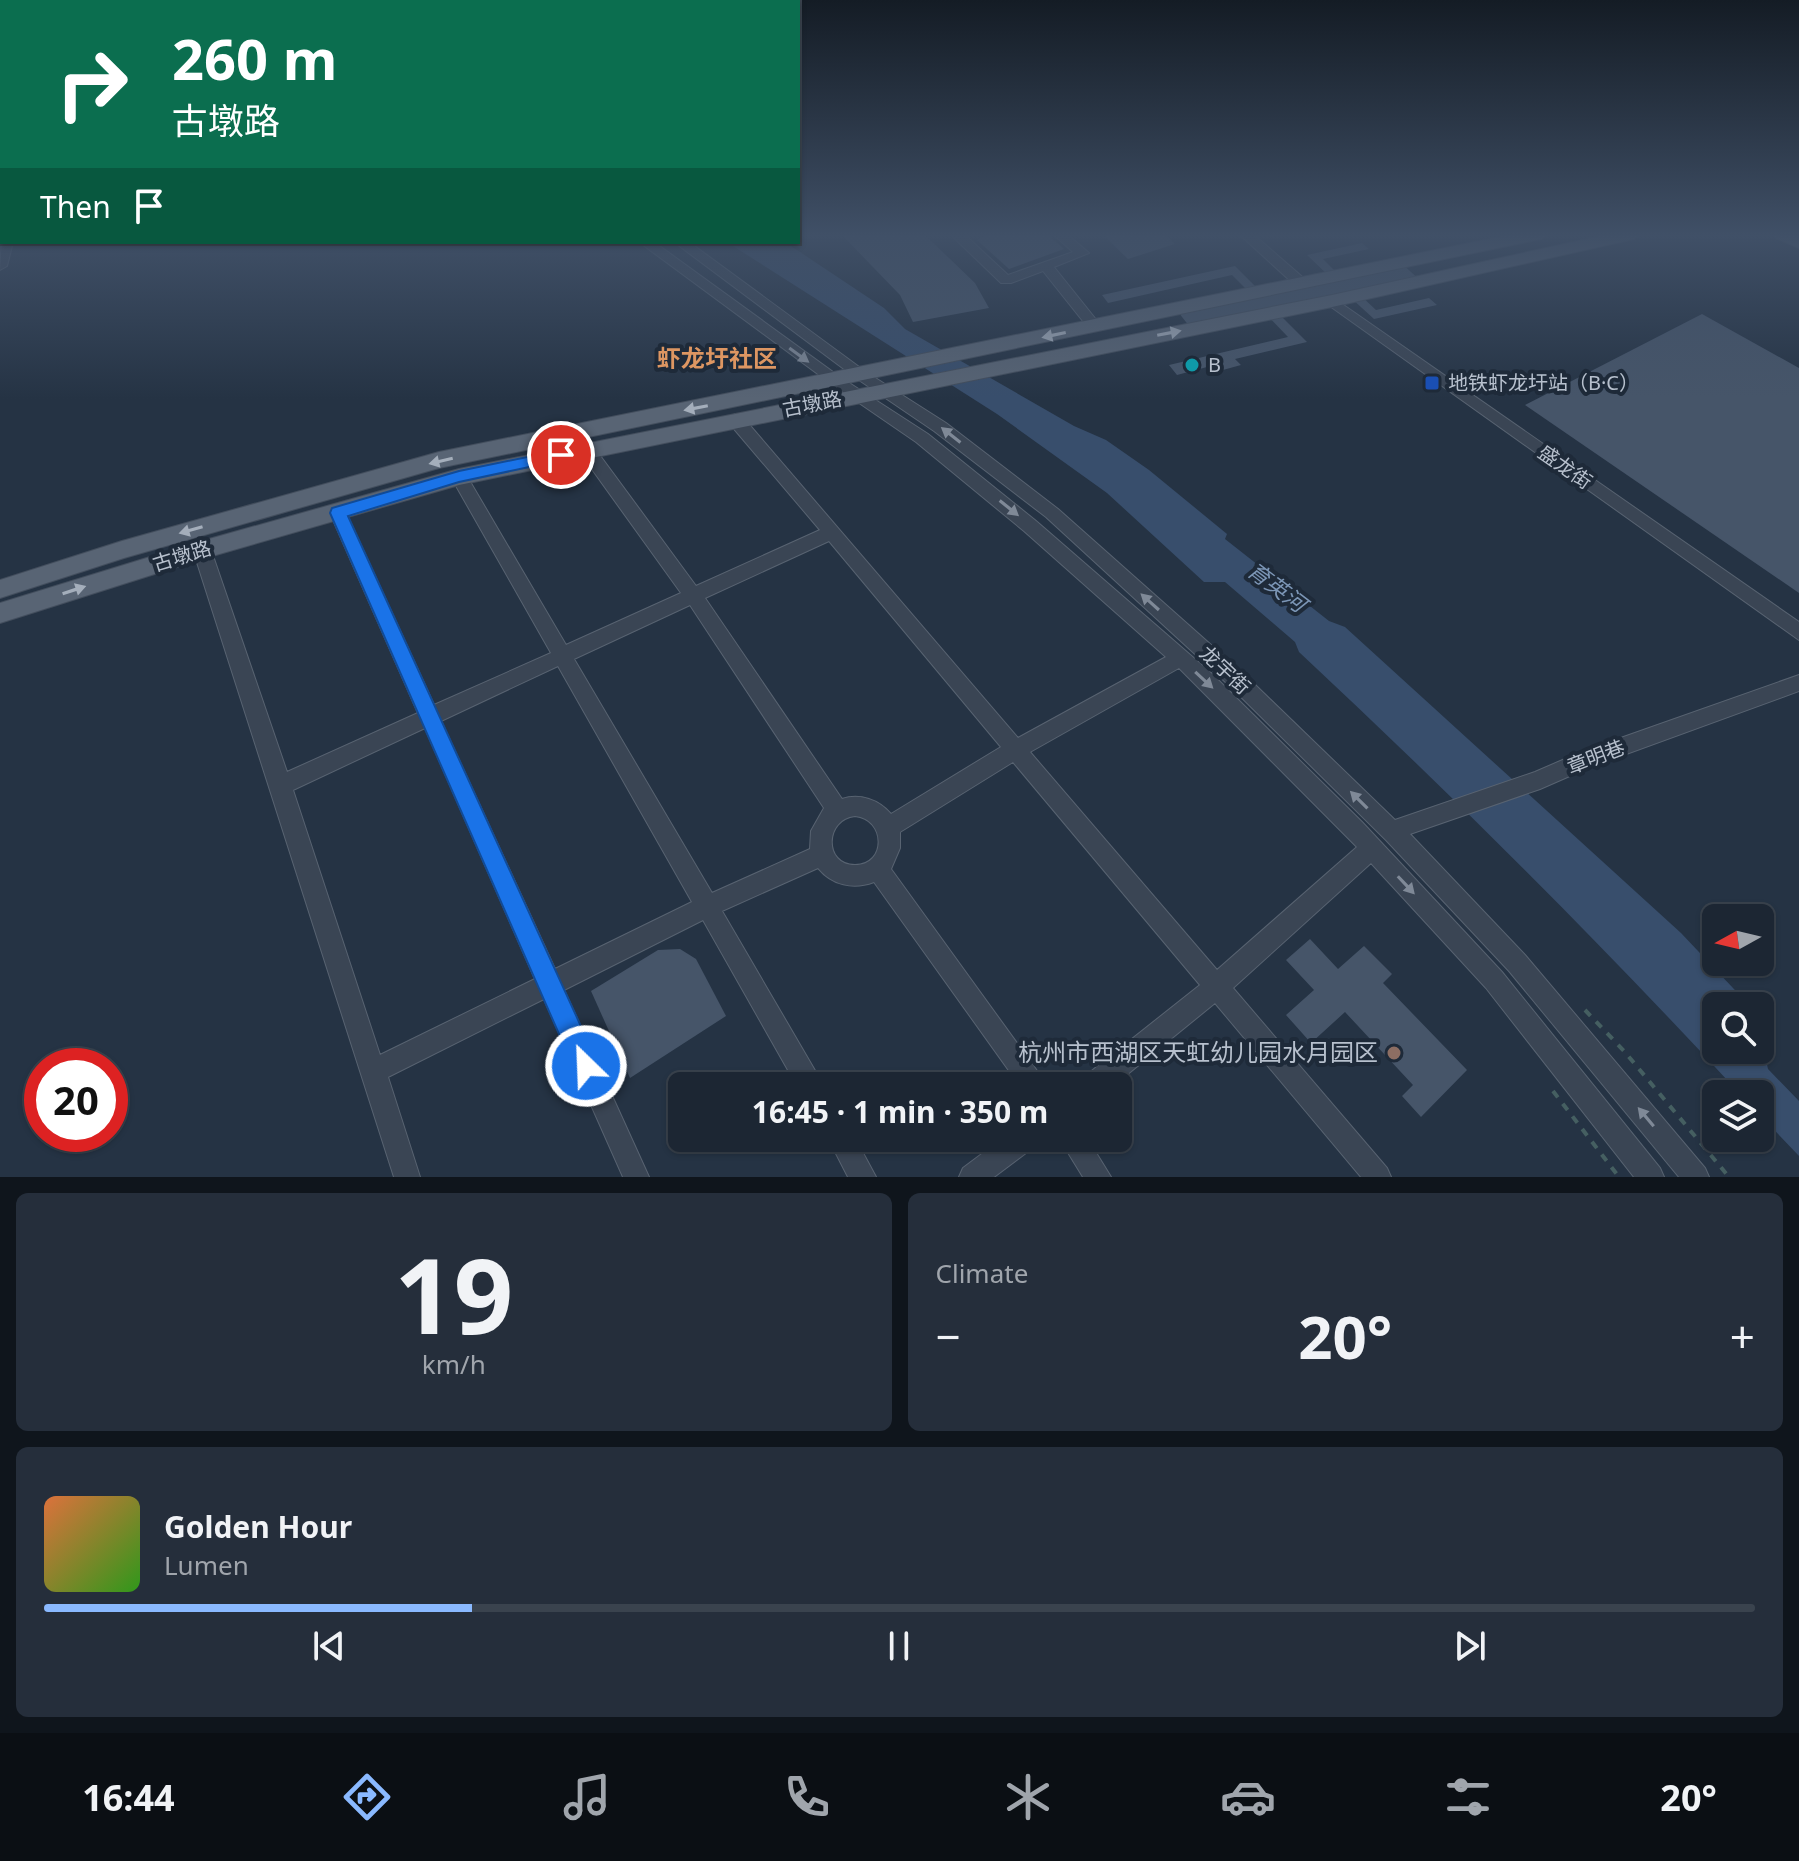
<!DOCTYPE html>
<html lang="en">
<head>
<meta charset="utf-8">
<style>
	:root { --surface:#1c2633; --page:#252e3b; --text:#f1f3f6; --muted:#a0a5ac; --line:#3a434e; --accent:#8ab9ff }
	body { margin:0; font-family:"Noto Sans","Noto Sans SC",sans-serif; background:var(--page); color:var(--text); height:100vh; display:flex; flex-direction:column; font-size:30px; white-space:nowrap }
	* { box-sizing:border-box; margin:0 }
	p { font-size:26px; color:var(--muted) }
	.icon { flex:none; width:44px; height:44px; fill:none; stroke:currentColor; stroke-width:2; stroke-linecap:round; stroke-linejoin:round }
	.map { position:relative; height:1177px; overflow:hidden }
	.sheet { display:flex; flex-direction:column; gap:16px; padding:16px; background:#0f151c; flex:1 }
	.sheet>* { flex:none }
	.hud { position:absolute; left:0px; top:0px; width:800px; height:244px; box-shadow:0 2px 6px #0004,0 0 0 2px var(--line); background:#0b6e4f; color:#fff; overflow:hidden }
	.needle { width:52px; rotate:262deg }
	.fabs { position:absolute; left:1702px; top:904px; display:grid; gap:16px }
	.fabs a { display:grid; place-items:center; width:72px; height:72px; border-radius:12px; background:var(--surface); box-shadow:0 2px 6px #0004,0 0 0 2px var(--line); font-size:40px }
	.speed { position:absolute; left:24px; top:1048px; display:flex; gap:16px; font-size:40px; font-weight:700; text-align:center }
	.speed>* { display:grid; place-content:center; width:104px; height:104px; border-radius:50%; background:var(--surface); box-shadow:0 2px 6px #0004,0 0 0 2px var(--line); line-height:1 }
	.speed .limit { border:12px solid #d22; background:#fff; color:#111 }
	.pin { position:absolute; display:grid; place-items:center; width:68px; height:68px; color:#fff; margin:-34px; border:4px solid #fff; border-radius:50%; box-shadow:0 2px 8px #0007 }
	.me { position:absolute; width:88px; margin:-44px; rotate:336deg; stroke-linejoin:round; filter:drop-shadow(0 0 6px #0008) }
	.turn { display:flex; align-items:center; gap:28px; height:168px; padding:0 40px; font-size:36px }
	.turn .icon { width:104px; height:104px; stroke-width:2.5 }
	.turn b { display:block; font-size:56px; line-height:68px }
	.then { display:flex; align-items:center; height:76px; padding:0 40px; background:#0003; gap:16px; font-size:30px }
	.big { font-size:60px; font-weight:700; line-height:1.1 }
	.sheet .card { flex:1; display:flex; flex-direction:column; justify-content:center; gap:12px; min-width:0; padding:0 28px; border-radius:12px; background:var(--page) }
	.sheet .dial { align-items:center; gap:0 }
	.dial b { font-size:104px; line-height:1 }
	.song { display:flex; align-items:center; gap:24px }
	.cover { width:96px; height:96px; border-radius:12px; background:linear-gradient(135deg,hsl(20 70% 55%),hsl(110 70% 35%)) }
	.played { height:8px; border-radius:4px; background:linear-gradient(90deg,var(--accent) 25%,var(--line) 25%) }
	.keys { display:flex; justify-content:space-around; direction:ltr }
	.heat { display:flex; justify-content:space-between; align-items:center; font-size:44px; direction:ltr }
	.sheet .tiles { flex:1; display:grid; gap:16px; grid-template-columns:1fr 1fr }
	.card:last-child { grid-column:span 2 }
	.trip { position:absolute; left:668px; top:1072px; width:464px; height:80px; border-radius:12px; background:var(--surface); box-shadow:0 2px 6px #0004,0 0 0 2px var(--line); font-weight:700; line-height:80px; text-align:center }
	.dock { display:flex; height:128px; justify-content:space-around; align-items:center; background:#0b0f14; color:var(--muted) }
	.dock .icon { width:56px; height:56px }
	.dock .current { color:var(--accent) }
	.dock b { font-size:36px; color:var(--text) }
	.map>svg:first-child { display:block }
	.water { fill:#384e6c }
	.building { fill:#465569 }
	.lines { fill:none; stroke-linecap:round; stroke-linejoin:round }
	.minor-casing { stroke:#586371; stroke-width:2 }
	.major-casing { stroke:#434e5d; stroke-width:2 }
	.path { stroke:#455f61; stroke-width:4; stroke-dasharray:8 8; stroke-linecap:butt }
	.minor { fill:#3a4554; fill-rule:evenodd }
	.major { fill:#586474; fill-rule:evenodd }
	.oneway { fill:#a4aebb }
	.oneway2 { fill:#7f8997 }
	.route { fill:#1a73e8; stroke:#114b97; stroke-width:2 }
	.culture-dot { fill:#0f9aa8; stroke:#1e2a39; stroke-width:3 }
	.transit-dot { fill:#1a4fb4; stroke:#1e2a39; stroke-width:3 }
	.education-dot { fill:#8d6e63; stroke:#1e2a39; stroke-width:3 }
	.labels { text-anchor:middle; stroke-width:8; stroke-linejoin:round; paint-order:stroke }
	.poi-label { font-size:20px; fill:#b7c0cd; stroke:#1e2a39; text-anchor:start }
	.street-label { font-size:20px; fill:#b7c0cd; stroke:#1e2a39 }
	.water-label { font-size:22px; font-style:italic; fill:#7c96b6; stroke:#1e2a39 }
	.quarter-label { font-size:24px; font-weight:bold; fill:#dd9662; stroke:#1e2a39 }
	.near-poi-label { font-size:24px; fill:#b7c0cd; stroke:#1e2a39; text-anchor:end }
</style>
</head>
<body>
<div class="map">
<svg width="1799" height="1177" viewBox="0 0 1799 1177">
	<rect width="100%" height="100%" fill="#253344"/>
	<path class="water" d="M733,242H785L884,308L905,329L1074,426L1106,440L1149,470L1227,534L1225,539L1329,621L1345,627L1681,933L1750,1006H1716V1050H1760V1032L1768,1069L1799,1101V1156L1760,1115V1094H1740C1599,941 1451,794 1299,652L1295,642L1225,582H1204L1107,493L997,414L733,246Z"/>
	<g class="building">
		<polygon points="841,234 924,234 975,283 989,308 913,322 900,295"/>
		<polygon points="988,234 1047,234 1064,249 1009,269 977,240"/>
		<polygon points="1102,234 1164,234 1175,244 1128,259"/>
		<polygon points="1362,243 1369,249 1323,259 1339,275 1400,262 1422,282 1360,295 1376,310 1429,298 1437,305 1374,319 1350,297 1278,313 1307,342 1235,359 1241,365 1212,373 1207,367 1177,375 1169,365 1288,337 1267,315 1193,331 1175,308 1249,292 1232,275 1108,303 1102,295 1235,266 1259,290 1329,276 1307,255"/>
		<polygon points="1702,314 1799,368 1799,593 1525,405"/>
		<polygon points="1310,939 1338,969 1364,946 1392,974 1383,983 1467,1070 1421,1117 1402,1096 1413,1085 1345,1012 1311,1043 1286,1015 1314,990 1286,960"/>
		<polygon points="680,949 696,959 726,1016 630,1078 591,991 658,950"/>
	</g>
	<g class="lines">
		<g class="minor-casing">
			<g id="minor">
				<polygon points="950,234 964,234 1008,275 1073,252 1053,234 1067,234 1089,253 1054,267 1102,327 1095,331 1090,330 1043,271 1011,283 1001,283"/>
				<polygon points="1239,234 1253,234 1307,281 1307,287 1297,287"/>
				<polygon points="2,239 2,242 13,242 7,266 0,270"/>
				<path d="M639,242H654L840,377L928,434L1036,521L1211,673L1362,822L1502,972L1660,1168L1664,1177H1634L1486,988L1371,863L1233,988L1387,1168L1391,1177H1361L1215,1003L1113,1086H1080L1084,1077L1200,985L1013,762L900,832V848L891,869L1048,1086H1020L874,882C853,890 832,885 818,868L722,911L824,1086H797L703,920L564,990L649,1177H623L544,999L388,1077L420,1177H394L193,550L196,545L202,543L211,550L287,772L418,713L330,513L332,509L338,507L346,513L434,705L551,653L451,477L453,473H465L566,645L681,593L581,454L579,450L581,446H593L696,586L820,530L729,423L727,419L735,414L741,415L1018,738L1166,657L1024,531L916,442L830,383ZM829,541L1001,747L891,814C879,800 860,793 842,799L705,598ZM690,605L824,808L811,831L810,849L712,893L574,659ZM558,666L692,902L555,969L441,721ZM1179,668L1357,847L1217,970L1030,752ZM425,728L535,979L380,1055L293,790ZM855,816C886,819 887,865 855,865C823,865 825,819 855,816Z"/>
				<polygon points="674,242 689,242 866,372 946,423 1058,509 1246,676 1395,820 1535,772 1581,752 1799,675 1799,691 1588,768 1540,789 1410,834 1525,955 1705,1168 1709,1177 1679,1177 1509,971 1386,840 1232,688 1046,517 934,431 856,378"/>
				<polygon points="1332,297 1799,622 1799,640 1327,304 1327,298"/>
				<polygon points="828,1138 855,1138 876,1177 848,1177"/>
				<polygon points="1003,1138 1038,1138 1034,1147 994,1177 959,1177 963,1168"/>
				<polygon points="1059,1138 1087,1138 1111,1177 1083,1177"/>
			</g>
		</g>
		<g class="major-casing">
			<g id="major">
				<polygon points="1514,234 1549,234 1541,239 439,468 124,558 0,598 0,580 122,541 439,452"/>
				<polygon points="1610,234 1642,234 1634,239 1332,307 459,485 202,559 0,623 0,603 202,541 459,469 1332,295"/>
				<polygon points="1774,234 1799,236 1799,248 1776,238"/>
			</g>
		</g>
		<g class="path">
			<polyline points="1585,1010 1624,1051 1729,1177"/>
			<polyline points="1553,1091 1619,1177"/>
		</g>
		<use href="#minor" class="minor"/>
		<use href="#major" class="major"/>
	</g>
	<defs><path id="oneway-solid" d="M-6-.8H1V-3.2L6.5 0L1 3.2V.8H-6Z" transform="scale(2)"/></defs>
	<g class="oneway">
		<use href="#oneway-solid" transform="translate(1169 333) rotate(-11)"/>
		<use href="#oneway-solid" transform="translate(1054 335) rotate(168)"/>
		<use href="#oneway-solid" transform="translate(696 408) rotate(169)"/>
		<use href="#oneway-solid" transform="translate(441 461) rotate(167)"/>
		<use href="#oneway-solid" transform="translate(191 530) rotate(164)"/>
		<use href="#oneway-solid" transform="translate(74 590) rotate(-18)"/>
	</g>
	<g class="oneway2">
		<use href="#oneway-solid" transform="translate(799 355) rotate(36)"/>
		<use href="#oneway-solid" transform="translate(951 435) rotate(-142)"/>
		<use href="#oneway-solid" transform="translate(1009 508) rotate(39)"/>
		<use href="#oneway-solid" transform="translate(1150 602) rotate(-138)"/>
		<use href="#oneway-solid" transform="translate(1204 680) rotate(43)"/>
		<use href="#oneway-solid" transform="translate(1359 800) rotate(-135)"/>
		<use href="#oneway-solid" transform="translate(1406 885) rotate(47)"/>
		<use href="#oneway-solid" transform="translate(1646 1117) rotate(-130)"/>
	</g>
	<linearGradient id="sky" x2="0" y2="1"><stop stop-color="#141c25"/><stop offset="0.59" stop-color="#405067"/><stop offset="1" stop-color="#405067" stop-opacity="0"/></linearGradient>
	<rect width="1799" height="399" fill="url(#sky)"/>
	<polygon class="route" points="561,450 569,455 567,459 459,482 348,516 595,1057 599,1066 595,1075 586,1078 577,1075 330,513 332,508 459,471"/>
	<circle class="culture-dot" cx="1192" cy="365" r="8"/>
	<rect class="transit-dot" x="1424" y="375" width="16" height="16" rx="4"/>
	<circle class="education-dot" cx="1394" cy="1053" r="8"/>
	<g class="labels">
		<g class="poi-label">
			<text x="1208" y="372">B</text>
			<text x="1448" y="390">地铁虾龙圩站（B·C）</text>
		</g>
		<g class="street-label">
			<text transform="translate(812 404) rotate(-11)" y="7">古墩路</text>
			<text transform="translate(1565 467) rotate(35)" y="7">盛龙街</text>
			<text transform="translate(182 556) rotate(-17)" y="7">古墩路</text>
			<text transform="translate(1225 670) rotate(43)" y="7">龙宇街</text>
			<text transform="translate(1596 757) rotate(-21)" y="7">章明巷</text>
		</g>
		<g class="water-label">
			<text transform="translate(1277 587) rotate(37)" y="8">育英河</text>
		</g>
		<g class="quarter-label">
			<text x="717" y="367">虾龙圩社区</text>
		</g>
		<g class="near-poi-label">
			<text x="1378" y="1061">杭州市西湖区天虹幼儿园水月园区</text>
		</g>
	</g>
</svg>
<div class="fabs">
<a><svg class="needle" viewBox="-14 -14 28 28"><path d="M0-13l5 13h-10z" fill="#e53935"/><path d="M0 13l5-13h-10z" fill="#a0a5ac"/></svg></a>
<a><svg class="icon" aria-label="search" viewBox="0 0 24 24"><circle cx="10" cy="10" r="6"/><path d="M15 15l6 6"/></svg></a>
<a><svg class="icon" aria-label="layers" viewBox="0 0 24 24"><path d="M12 4l9 5-9 5-9-5zM3 14l9 5 9-5"/></svg></a>
</div>
<div class="speed"><div class="limit">20</div></div>
<div class="pin" style="left:561px;top:455px;background:#d93025"><svg class="icon" aria-label="arrive" viewBox="0 0 24 24"><path d="M6 21V4h12l-3 4 3 4H6"/></svg></div>
<svg class="me" style="left:586px;top:1066px" viewBox="-20 -20 40 40"><circle r="17" fill="#1a73e8" stroke="#fff" stroke-width="3"/><path d="M0-11L8 9 0 5-8 9z" fill="#fff"/></svg>
<div class="trip">16:45 · 1 min · 350 m</div>
<div class="hud">
<div class="turn"><svg class="icon" aria-label="right" viewBox="0 0 24 24"><path d="M7 20v-9h11M14 6l5 5-5 5"/></svg><div><b>260 m</b>古墩路</div></div>
<div class="then">Then<svg class="icon" aria-label="arrive" viewBox="0 0 24 24"><path d="M6 21V4h12l-3 4 3 4H6"/></svg></div>
</div>
</div>
<section class="sheet">
<div class="tiles">
<div class="card dial"><b>19</b><p>km/h</p></div>
<div class="card"><p>Climate</p>
<div class="heat"><a>−</a><b class="big">20°</b><a>+</a></div>
</div>
<div class="card">
<div class="song"><i class="cover"></i><div><b>Golden Hour</b><p>Lumen</p></div></div>
<div class="played"></div>
<div class="keys"><svg class="icon" aria-label="previous" viewBox="0 0 24 24"><path d="M18 5L8 12l10 7zM5 5v14"/></svg><svg class="icon" aria-label="pause" viewBox="0 0 24 24"><path d="M8 5v14M16 5v14"/></svg><svg class="icon" aria-label="next" viewBox="0 0 24 24"><path d="M6 5l10 7-10 7zM19 5v14"/></svg></div>
</div>
</div>
</section>
<nav class="dock">
<b>16:44</b>
<svg class="icon current" aria-label="directions" viewBox="0 0 24 24"><path d="M12 3l9 9-9 9-9-9zM9 14v-3h6M13 9l2 2-2 2"/></svg>
<svg class="icon" aria-label="music" viewBox="0 0 24 24"><path d="M9 18V5l10-2v13"/><circle cx="6" cy="18" r="3"/><circle cx="16" cy="16" r="3"/></svg>
<svg class="icon" aria-label="phone" viewBox="0 0 24 24"><path d="M5 4h4l2 5-3 2q2 4 5 5l2-3 5 2v4C11 20 4 13 5 4z"/></svg>
<svg class="icon" aria-label="climate" viewBox="0 0 24 24"><path d="M12 3v18M4 7l16 10M4 17L20 7"/></svg>
<svg class="icon" aria-label="car" viewBox="0 0 24 24"><path d="M5 17H2v-5l4-1 3-4h7l3 4 3 1v5h-3M9 17h6M6 11h13"/><circle cx="7" cy="17" r="2"/><circle cx="17" cy="17" r="2"/></svg>
<svg class="icon" aria-label="filters" viewBox="0 0 24 24"><path d="M4 7h16M4 17h16"/><circle cx="9" cy="7" r="2"/><circle cx="15" cy="17" r="2"/></svg>
<b>20°</b>
</nav>
</body>
</html>
